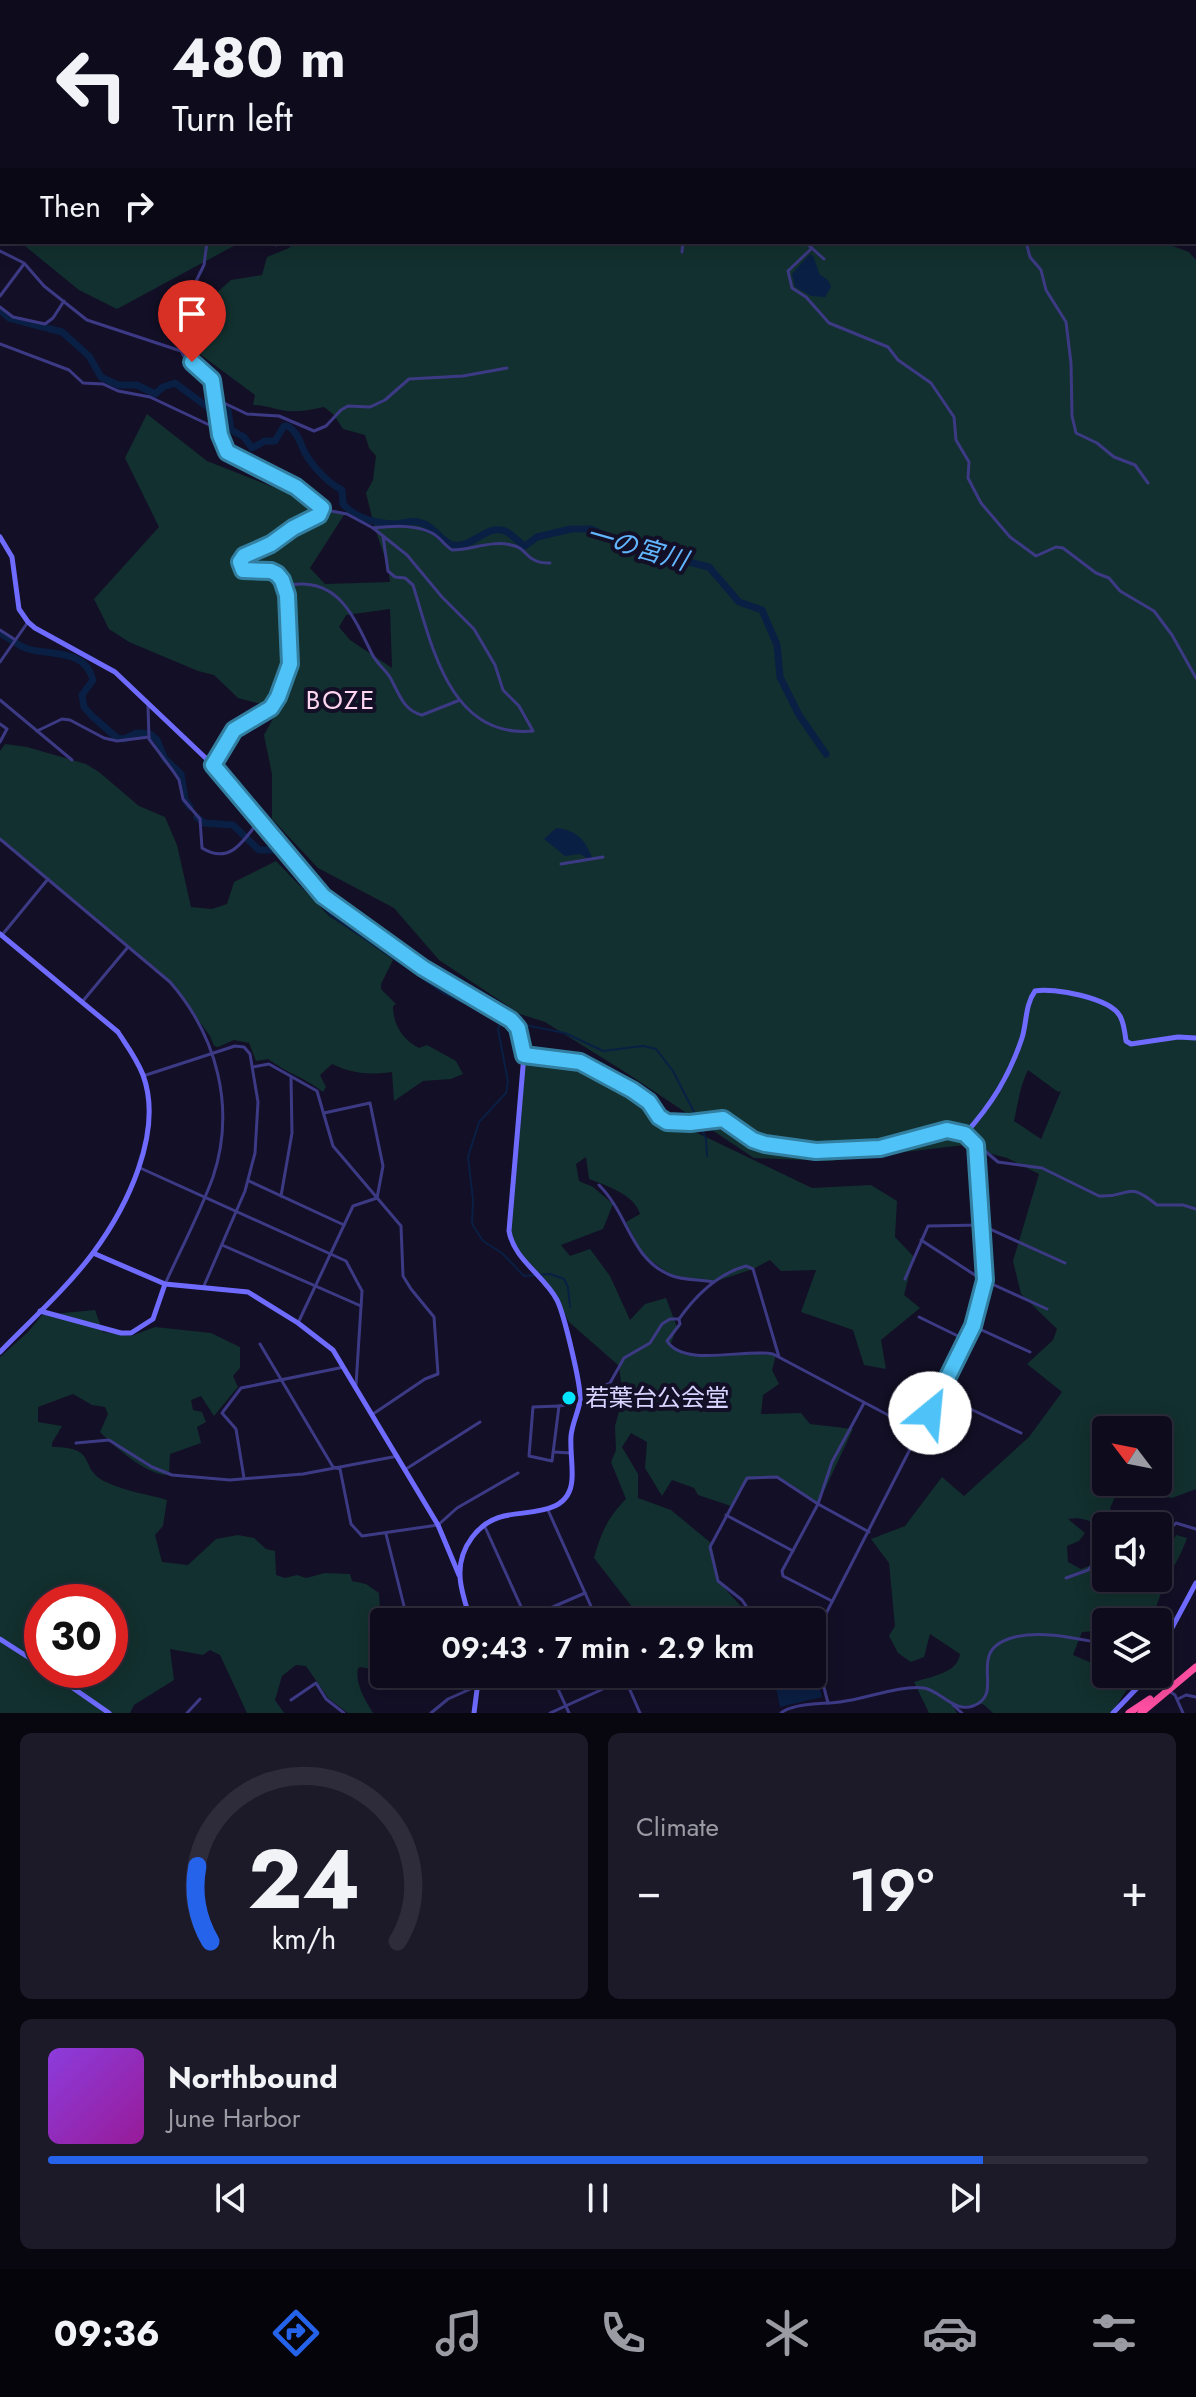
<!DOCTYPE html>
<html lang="en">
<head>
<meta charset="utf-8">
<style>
	:root { --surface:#0e0b1c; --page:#1c1929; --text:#f1f3f6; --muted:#9b9ba3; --line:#2e2b3b; --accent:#2563eb }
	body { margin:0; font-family:Jost,"Noto Sans JP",sans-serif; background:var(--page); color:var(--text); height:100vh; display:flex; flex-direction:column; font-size:30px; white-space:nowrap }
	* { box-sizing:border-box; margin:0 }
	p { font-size:26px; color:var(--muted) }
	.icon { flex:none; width:44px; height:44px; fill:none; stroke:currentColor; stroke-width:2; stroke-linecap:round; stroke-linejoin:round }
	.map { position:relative; height:1713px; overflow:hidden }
	.panel { display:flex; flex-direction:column; gap:20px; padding:20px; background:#08060f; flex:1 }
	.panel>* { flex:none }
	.banner { position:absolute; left:0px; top:0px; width:1196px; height:244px; box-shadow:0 4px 20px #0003,0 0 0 2px var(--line); background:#0e0b1c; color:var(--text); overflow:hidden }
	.needle { width:52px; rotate:302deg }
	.controls { position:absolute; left:1092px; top:1416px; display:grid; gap:16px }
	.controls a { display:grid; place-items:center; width:80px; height:80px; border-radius:8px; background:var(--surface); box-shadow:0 4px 20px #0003,0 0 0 2px var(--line); font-size:40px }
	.speed { position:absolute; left:24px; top:1584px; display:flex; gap:16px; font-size:40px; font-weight:700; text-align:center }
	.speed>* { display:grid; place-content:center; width:104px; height:104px; border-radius:50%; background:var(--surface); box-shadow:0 4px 20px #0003,0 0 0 2px var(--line); line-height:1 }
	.speed .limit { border:12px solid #d22; background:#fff; color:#111 }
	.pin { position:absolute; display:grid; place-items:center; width:68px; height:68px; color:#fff; margin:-82px -34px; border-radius:50% 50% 50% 0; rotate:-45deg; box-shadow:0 0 8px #0007 }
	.pin .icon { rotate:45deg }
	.me { position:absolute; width:88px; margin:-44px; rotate:28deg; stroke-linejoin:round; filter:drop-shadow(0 0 6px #0008) }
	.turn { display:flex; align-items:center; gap:28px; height:168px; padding:0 40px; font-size:36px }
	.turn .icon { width:104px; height:104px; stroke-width:2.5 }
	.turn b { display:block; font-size:56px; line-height:68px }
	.then { display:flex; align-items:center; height:76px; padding:0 40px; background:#0003; gap:16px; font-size:30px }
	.big { font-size:60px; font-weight:600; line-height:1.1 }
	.panel .card { flex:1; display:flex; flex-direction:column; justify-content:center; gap:12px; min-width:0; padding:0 28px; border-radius:12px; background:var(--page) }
	.panel .dial { align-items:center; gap:0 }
	.dial svg { height:208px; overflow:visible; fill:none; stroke:var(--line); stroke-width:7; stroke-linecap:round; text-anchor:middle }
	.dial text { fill:var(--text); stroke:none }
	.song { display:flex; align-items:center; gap:24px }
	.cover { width:96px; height:96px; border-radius:12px; background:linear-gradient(135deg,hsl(270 70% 55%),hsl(300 70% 35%)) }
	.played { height:8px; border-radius:4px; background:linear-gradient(90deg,var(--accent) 85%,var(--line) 85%) }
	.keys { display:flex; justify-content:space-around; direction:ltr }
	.heat { display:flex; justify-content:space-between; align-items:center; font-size:44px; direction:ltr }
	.panel .tiles { flex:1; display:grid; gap:20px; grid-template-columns:1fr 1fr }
	.card:last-child { grid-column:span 2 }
	.trip { position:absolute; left:370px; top:1608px; width:456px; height:80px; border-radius:8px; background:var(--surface); box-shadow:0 4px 20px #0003,0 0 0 2px var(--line); font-weight:600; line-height:80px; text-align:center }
	.menu { display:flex; height:128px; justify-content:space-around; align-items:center; background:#06040b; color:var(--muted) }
	.menu .icon { width:56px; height:56px }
	.menu .active { color:var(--accent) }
	.menu b { font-size:36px; color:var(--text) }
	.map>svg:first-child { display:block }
	.green { fill:#12302f; fill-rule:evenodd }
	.water { fill:#0a1f44 }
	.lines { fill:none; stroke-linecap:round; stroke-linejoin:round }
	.stream { stroke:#0a1f44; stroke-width:2 }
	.river { stroke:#0a1f44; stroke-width:7 }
	.street { stroke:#3d3a85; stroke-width:3 }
	.secondary { stroke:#6f6bff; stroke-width:5 }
	.highway { stroke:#ff4fa3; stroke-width:7 }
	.rail { stroke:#00e5ff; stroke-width:2; stroke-dasharray:12 10; stroke-linecap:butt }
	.route-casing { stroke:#337fa1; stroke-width:20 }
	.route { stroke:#4fc3f7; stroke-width:14 }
	.poi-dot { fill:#00e5ff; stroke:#130f26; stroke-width:3 }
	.labels { text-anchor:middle; stroke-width:8; stroke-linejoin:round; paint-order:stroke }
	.poi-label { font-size:24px; fill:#d9d4ff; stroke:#130f26; text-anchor:start }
	.water-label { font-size:26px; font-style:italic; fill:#62b6ff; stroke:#130f26 }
	.neighbourhood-label { font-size:26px; letter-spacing:2px; fill:#ffd6f0; stroke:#130f26 }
</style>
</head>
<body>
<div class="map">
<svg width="1196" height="1713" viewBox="0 0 1196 1713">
	<rect width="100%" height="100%" fill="#130f26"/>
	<g class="green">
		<polygon points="20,242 241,242 117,309 79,290"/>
		<path d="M294,242H1162L1189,252L1196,260V1489L1172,1498L1131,1490L1118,1491L1110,1508L1116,1519L1112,1526C1098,1527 1084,1515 1068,1519L1085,1533L1079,1541L1067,1546L1068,1562L1081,1569L1097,1563L1106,1553V1578H1158V1552L1166,1553L1176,1535L1187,1538C1181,1556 1171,1570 1164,1586C1158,1599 1157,1610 1147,1622H1106V1630L1082,1632L1073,1655L1106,1669V1674H1116L1129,1686L1112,1713H993L983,1704L953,1707L957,1713H929L914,1682C931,1676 957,1674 960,1654L930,1634L924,1657L911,1662L898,1653L889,1636L895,1626L889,1563L871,1539L905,1526L942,1477L964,1496L1029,1437L1062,1392L1027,1364L1053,1340L1057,1329L1021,1294L1013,1261L1039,1174L1007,1158L984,1152L971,1134L964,1145L829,1161L754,1158L625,1072L545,1022L520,1014L439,960L394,908L318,868L272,819V774L264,735L276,713L272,707L238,698L214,675L198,671L129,642L109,629L94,599L159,527L125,458L147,414L207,461L344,515L310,568L325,584L390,582L389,574L391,575L375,529L366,493L373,480L376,456L369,448L365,435L343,429L334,415L324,407C310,410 295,413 281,410C271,408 264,405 253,405L255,395L193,349L211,298L231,280L262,275L267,257L289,248ZM390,609L392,668L350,640L339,627L346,615ZM1028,1070L1058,1092L1061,1091L1041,1139L1014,1121C1018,1103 1020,1086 1028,1070ZM1106,1430H1158V1482H1106Z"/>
		<path d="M5,744L27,747L86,764L99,772L139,806L165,817L177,845L191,907L212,909L227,904L234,882L276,861L329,916L389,955L393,960L381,984V989L396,1004L393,1006C393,1025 403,1040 419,1048L427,1045L456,1061L463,1074L451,1079L423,1081L394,1101L392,1072C368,1075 354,1074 332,1064L320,1075L326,1087L323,1092C306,1078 286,1073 268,1059L256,1061L249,1043L234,1040L218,1047L214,1046L210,1036L173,986L0,838V751Z"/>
		<path d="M523,1057L572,1062L640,1093L681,1125L812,1188L871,1185L897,1201L895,1237L914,1257L904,1295L920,1308L881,1340L886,1369L864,1365L853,1330L801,1312L816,1270L781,1271L770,1260L753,1269L714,1282L671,1275L643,1255L626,1222L640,1214C634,1194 607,1186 589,1179L586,1157L576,1164L579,1181L593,1187L613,1204L603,1229L561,1245L570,1256L590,1249L610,1276L630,1320L645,1304L666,1298L677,1327L670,1346C696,1363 710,1354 737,1353C750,1353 763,1355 776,1355L772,1370L779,1384L763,1395L761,1414L801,1413L810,1424L853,1429L818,1504L778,1477L748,1480L731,1506L698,1495L694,1488L672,1480L662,1496L645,1468L647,1442L631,1433L622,1447L638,1474V1498L671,1510L711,1543L720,1583L755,1622H628L627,1619L636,1612L594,1558C601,1533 608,1517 626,1499L611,1462L616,1450L615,1426L623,1397L619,1366L569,1322L556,1298L529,1265L510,1235Z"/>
		<path d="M95,1310L103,1332L131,1336L155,1327L211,1333L240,1347V1368L233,1376L238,1387L214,1416L201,1396L191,1400L193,1410L202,1412L206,1422L197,1427L201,1443L170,1454L169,1475C147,1476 115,1447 100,1432L108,1414L105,1407L92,1405L73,1394L38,1407V1422L62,1426L52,1443V1447C100,1447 77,1468 106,1482C124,1491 147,1494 167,1500L163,1526L155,1535L162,1562L188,1565L216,1539L238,1535L254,1538L266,1549L275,1551L276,1575L285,1578L297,1575L306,1578L325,1573L350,1574L352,1581L366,1584L379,1593L380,1610L371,1620L377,1637H384V1672L361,1667L358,1668C355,1685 365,1699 373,1713H348L328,1698L306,1666L296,1665L282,1676L275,1700L284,1713H247L220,1655L210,1650L203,1655L170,1649L174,1680L134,1705L130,1713H0V1357L28,1332L42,1315ZM42,1602H110V1670H42Z"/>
	</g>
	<g class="water">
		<path d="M810,254L813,256L820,275C826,278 829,280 831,287L825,297L811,296L795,287L792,274Z"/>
		<path d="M556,828C577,830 585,840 592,857L590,860L580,854L565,856L544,839Z"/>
		<polygon points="797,1678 798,1682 817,1678 822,1697 780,1707 775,1683"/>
	</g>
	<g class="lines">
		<g class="stream">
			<polyline points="509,1022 502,1018 498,1029 508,1082 506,1093 479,1122 468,1157 473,1200 472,1224 483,1241 502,1253 524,1276 550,1274 564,1279 568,1287 570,1307"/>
			<polyline points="515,1023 565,1033 603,1051 643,1046 656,1049 673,1071 699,1122 706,1139 707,1156"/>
		</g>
		<g class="river">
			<polyline points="1014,0 1015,2"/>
			<path d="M0,310L9,318L62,332L89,356L101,377L107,380L118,385H137L155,394L163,387L175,383L210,409L225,407L228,410L231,430L244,437L252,448L265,441H275L284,426H288C299,434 299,441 305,453C313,467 328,483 342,490L343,504C356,519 375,523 394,524C402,524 410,520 418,522C435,525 442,544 454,545C473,548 486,524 505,531C512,534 518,542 525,546L537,537L571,529H591L636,549L709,567L739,602L762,610L777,645L780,677L799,715L826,754"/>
			<path d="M0,633C9,638 18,646 28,649C53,656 85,649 93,680L82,695L84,707L92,716L117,738L124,739L137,733L150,734L157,740L165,759L181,774L185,800L190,807"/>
			<polyline points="197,817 204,823 233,825 259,850 274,850 281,853 332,913 445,991 502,1018"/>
		</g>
		<g class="street">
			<polyline points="9,0 10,2"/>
			<polyline points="38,0 40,2"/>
			<polyline points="267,0 297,2"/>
			<polyline points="413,0 417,2"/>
			<polyline points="1051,0 1054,2"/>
			<polyline points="500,2 501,0"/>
			<polyline points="0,92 2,92"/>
			<polyline points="1194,204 1196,206"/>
			<path d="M207,242L204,265L176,322L175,335L183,355L212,380L220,435L227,452L296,487L326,510L347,514L373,528L407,555L442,597L474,629L495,665L503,690L519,706L533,731C450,739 432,646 413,585L405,578L395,577L388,571L383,536"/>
			<polyline points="273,242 276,245 280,242"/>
			<polyline points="805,242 824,259"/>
			<polyline points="1026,242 1030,257 1041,270 1046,290 1066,322 1071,363 1072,416 1076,433 1097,443 1114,457 1135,465 1148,483"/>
			<polyline points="812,248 788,271 792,288 806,297 829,323 888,347 898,360 931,383 954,417 956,440 969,462 968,478 981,503 1010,537 1036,556 1056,547 1063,548 1096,573 1109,578 1120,591 1154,611 1172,635 1196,678"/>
			<polyline points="0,251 24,263 44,286 87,320 181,351"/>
			<polyline points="682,252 683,242"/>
			<polyline points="0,296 24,264"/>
			<polyline points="0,307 13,317 45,324 53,318 64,301"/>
			<polyline points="0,344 69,370 83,383 103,384 118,391 150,397 220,430"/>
			<polyline points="217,404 224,403 247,414 279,416 314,431 326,426 341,410 348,406 370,407 385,400 409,379 463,376 507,368"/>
			<path d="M373,528C392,526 414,524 432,533C440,537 444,545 452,550C472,550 491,540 511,545C529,548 524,563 550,563"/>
			<path d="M284,586C337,574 353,615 372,654C377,664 386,670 391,679C399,694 404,711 422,715L460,700"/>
			<polyline points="0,630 14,639"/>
			<polyline points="0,662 28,622"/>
			<polyline points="0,700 72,760"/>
			<path d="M148,706L149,739L173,771L179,780L183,799L200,819L202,848C229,865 243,842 258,822"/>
			<polyline points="0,724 7,729 0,742"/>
			<polyline points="37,731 62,719 70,720 104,738 117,741 149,737"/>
			<polyline points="214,764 234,730 271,708 290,664 287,595 282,580 271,571 243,570 240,562 244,556 271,544 319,515 322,508"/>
			<path d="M0,839L170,982C217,1036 236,1108 213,1177C200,1213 181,1249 165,1284"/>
			<polyline points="561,864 603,857"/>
			<polyline points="2,935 48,879"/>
			<polyline points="82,1002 128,947"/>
			<path d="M524,1055L580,1062L632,1090L649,1102L659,1117L667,1122L690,1123L723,1119L753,1140L765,1144L816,1151L880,1148L940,1130H955L965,1134L998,1162L1042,1168L1099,1196C1132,1198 1125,1179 1157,1205H1183L1196,1209"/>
			<polyline points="253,1067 269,1064 317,1091 333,1146 401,1226 403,1276 411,1289 434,1317 438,1374 425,1379 373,1414"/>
			<polyline points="143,1076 235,1046 244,1047 250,1054 258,1102 255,1153 245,1191 203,1288"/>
			<polyline points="324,1113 370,1103 383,1166 377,1198"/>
			<polyline points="138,1167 346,1261 362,1291 356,1385"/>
			<polyline points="249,1181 344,1225"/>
			<path d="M599,1185C629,1215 630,1258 670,1275C684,1281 699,1279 714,1282"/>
			<polyline points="281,1196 292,1133 291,1078"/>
			<polyline points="921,1240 981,1279 1047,1309"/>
			<polyline points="222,1245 361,1306"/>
			<polyline points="905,1279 928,1226 981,1225 1065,1263"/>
			<polyline points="919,1317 966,1340"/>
			<polyline points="298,1323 353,1206 377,1198"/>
			<polyline points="973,1326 1030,1352"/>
			<polyline points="260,1344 333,1467 340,1469 351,1524 362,1536 438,1525 457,1508 518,1473"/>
			<path d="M779,1357L753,1269L746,1266C717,1274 696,1295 679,1319L680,1324L667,1341C684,1368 745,1348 773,1354L920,1432"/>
			<polyline points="939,1394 1021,1433"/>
			<polyline points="581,1396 610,1383 624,1358 650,1343 662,1324 670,1319 679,1319"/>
			<polygon points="559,1406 552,1461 529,1456 533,1407"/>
			<polyline points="559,1406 572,1404 572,1395"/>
			<polyline points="76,1443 109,1440 152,1467 172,1475 230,1480 303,1474 398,1456"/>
			<polyline points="554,1452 571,1453"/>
			<polyline points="406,1469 480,1422"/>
			<polyline points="244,1478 236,1429 222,1413 241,1388 344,1367"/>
			<polyline points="548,1510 598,1622"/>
			<polyline points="726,1515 793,1551"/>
			<polyline points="485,1527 528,1622"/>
			<polyline points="1158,1530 1167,1532 1176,1523 1196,1529"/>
			<polyline points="386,1534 408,1622"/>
			<polyline points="1066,1578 1088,1570 1106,1550"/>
			<polyline points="832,1601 783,1576 782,1571 818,1504 832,1462 864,1403"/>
			<polyline points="518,1622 585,1593"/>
			<polyline points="757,1622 742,1600 718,1581 710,1547 747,1478 777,1477 818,1504 869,1532"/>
			<polyline points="812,1641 973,1326 985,1280 976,1146"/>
			<polyline points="812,1663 821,1676 828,1703"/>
			<polyline points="551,1674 569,1713"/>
			<polyline points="623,1674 640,1713"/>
			<polyline points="1146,1675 1175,1695 1183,1713"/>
			<polyline points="1178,1699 1186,1695 1196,1697"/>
			<polyline points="291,1700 316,1683 326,1699 344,1713"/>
			<polyline points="953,1705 962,1713"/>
			<polyline points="187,1713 200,1699"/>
			<polyline points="431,1713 448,1699 475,1687"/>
			<polyline points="550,1713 625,1679"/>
			<path d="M781,1713C785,1710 786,1709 791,1708C806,1703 824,1704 840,1702C866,1699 899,1685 924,1688C941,1691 954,1713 973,1706C1008,1693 962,1650 1015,1637C1044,1630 1078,1639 1106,1644"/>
		</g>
		<g class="secondary">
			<polyline points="829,0 833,2"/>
			<polyline points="1026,0 1026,2"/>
			<polyline points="1194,232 1196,233"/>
			<path d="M0,537L12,557L19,609L28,622L35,628L115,672L213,765L323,896L423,968L511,1020L518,1028L524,1055L509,1231C514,1260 544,1275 557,1300C564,1314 582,1388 580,1401C578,1413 572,1424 571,1436C570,1451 573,1465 572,1479C570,1516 529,1510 504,1516C478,1522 459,1548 460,1575C460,1590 467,1607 471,1622"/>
			<path d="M0,934L118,1032C127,1046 137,1059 143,1075C164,1132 127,1207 93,1253C66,1289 31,1320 0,1352"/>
			<path d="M965,1134C991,1105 1009,1077 1022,1038C1027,1022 1025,1005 1035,991C1053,987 1110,998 1120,1016C1124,1023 1125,1033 1126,1041L1131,1044L1178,1037L1196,1038"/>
			<polyline points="93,1253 165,1284 248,1292 298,1323 333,1350 438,1525 459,1575"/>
			<polyline points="40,1311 121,1333 131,1333 153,1319 165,1284"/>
			<polyline points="0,1639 42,1666"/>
			<polyline points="1158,1654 1196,1583"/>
			<polyline points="47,1670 109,1713"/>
			<polyline points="474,1713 479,1674"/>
			<polyline points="1113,1713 1138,1687 1146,1674"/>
		</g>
		<g class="highway">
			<polyline points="1129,1713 1150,1699"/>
			<polyline points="1141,1713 1196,1667"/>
		</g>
		<g class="rail">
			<polyline points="184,2 186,0"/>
			<polyline points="0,173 2,171"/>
		</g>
	</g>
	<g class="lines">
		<g class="route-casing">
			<polyline id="route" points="192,362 212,380 220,435 227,452 296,487 322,508 319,515 293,528 271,544 244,556 240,562 243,570 271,571 277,574 282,580 287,595 290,664 278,697 271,708 234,730 213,765 323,896 423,968 511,1020 518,1028 524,1055 580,1062 632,1090 649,1102 659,1117 667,1122 690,1123 723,1119 753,1140 765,1144 816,1151 880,1148 947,1130 965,1134 976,1145 985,1280 973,1326 930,1413"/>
		</g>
		<use href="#route" class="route"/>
	</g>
	<circle class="poi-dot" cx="569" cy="1398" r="8"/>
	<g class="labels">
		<g class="poi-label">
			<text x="585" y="1406">若葉台公会堂</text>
		</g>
		<g class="water-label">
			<text transform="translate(637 547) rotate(16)" y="9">一の宮川</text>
		</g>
		<g class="neighbourhood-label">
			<text x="341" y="709">BOZE</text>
		</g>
	</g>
</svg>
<div class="controls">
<a><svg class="needle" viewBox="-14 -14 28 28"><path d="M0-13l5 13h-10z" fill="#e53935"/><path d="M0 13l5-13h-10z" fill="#9b9ba3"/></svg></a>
<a><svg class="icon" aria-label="sound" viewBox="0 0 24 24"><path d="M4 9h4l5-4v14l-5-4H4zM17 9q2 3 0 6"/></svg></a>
<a><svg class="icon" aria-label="layers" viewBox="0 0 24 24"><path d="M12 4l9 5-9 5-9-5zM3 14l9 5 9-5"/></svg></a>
</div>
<div class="speed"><div class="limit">30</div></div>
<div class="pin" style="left:192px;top:362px;background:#d93025"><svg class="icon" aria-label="arrive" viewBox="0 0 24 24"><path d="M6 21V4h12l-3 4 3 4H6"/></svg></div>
<svg class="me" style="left:930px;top:1413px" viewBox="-20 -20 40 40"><circle r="19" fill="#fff"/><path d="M0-13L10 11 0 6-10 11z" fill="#4fc3f7"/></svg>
<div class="trip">09:43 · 7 min · 2.9 km</div>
<div class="banner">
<div class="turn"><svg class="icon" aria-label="left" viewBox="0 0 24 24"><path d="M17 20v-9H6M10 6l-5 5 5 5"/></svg><div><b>480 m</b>Turn left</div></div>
<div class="then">Then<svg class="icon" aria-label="right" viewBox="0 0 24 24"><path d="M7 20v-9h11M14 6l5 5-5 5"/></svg></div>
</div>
</div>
<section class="panel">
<div class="tiles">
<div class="card dial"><svg viewBox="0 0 100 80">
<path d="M14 69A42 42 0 1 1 86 69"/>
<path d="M14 69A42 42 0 0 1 9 40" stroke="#2563eb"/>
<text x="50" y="56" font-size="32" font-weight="700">24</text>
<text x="50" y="72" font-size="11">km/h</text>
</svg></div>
<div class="card"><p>Climate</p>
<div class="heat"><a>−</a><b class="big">19°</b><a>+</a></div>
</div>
<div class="card">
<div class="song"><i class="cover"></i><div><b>Northbound</b><p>June Harbor</p></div></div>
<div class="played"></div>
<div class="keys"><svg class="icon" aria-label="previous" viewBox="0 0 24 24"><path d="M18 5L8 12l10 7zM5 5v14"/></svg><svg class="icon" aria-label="pause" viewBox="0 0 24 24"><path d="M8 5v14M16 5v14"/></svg><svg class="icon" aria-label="next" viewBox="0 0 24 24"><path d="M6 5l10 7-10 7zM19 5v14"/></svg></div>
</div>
</div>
</section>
<nav class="menu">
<b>09:36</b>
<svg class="icon active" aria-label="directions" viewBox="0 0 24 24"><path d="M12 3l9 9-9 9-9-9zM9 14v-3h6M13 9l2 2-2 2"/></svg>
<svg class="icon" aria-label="music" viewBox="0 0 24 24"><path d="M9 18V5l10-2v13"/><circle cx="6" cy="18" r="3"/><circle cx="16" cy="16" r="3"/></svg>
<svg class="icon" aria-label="phone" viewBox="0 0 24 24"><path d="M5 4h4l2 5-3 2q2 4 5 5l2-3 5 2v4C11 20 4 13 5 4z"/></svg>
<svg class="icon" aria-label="climate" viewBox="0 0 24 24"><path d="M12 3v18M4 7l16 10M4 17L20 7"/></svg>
<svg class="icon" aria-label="car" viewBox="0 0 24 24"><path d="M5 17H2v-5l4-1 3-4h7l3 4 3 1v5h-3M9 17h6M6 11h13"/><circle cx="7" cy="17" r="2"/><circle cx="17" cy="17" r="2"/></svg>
<svg class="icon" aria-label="filters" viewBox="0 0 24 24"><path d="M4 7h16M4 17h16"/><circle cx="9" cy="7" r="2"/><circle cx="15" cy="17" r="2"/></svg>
</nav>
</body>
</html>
